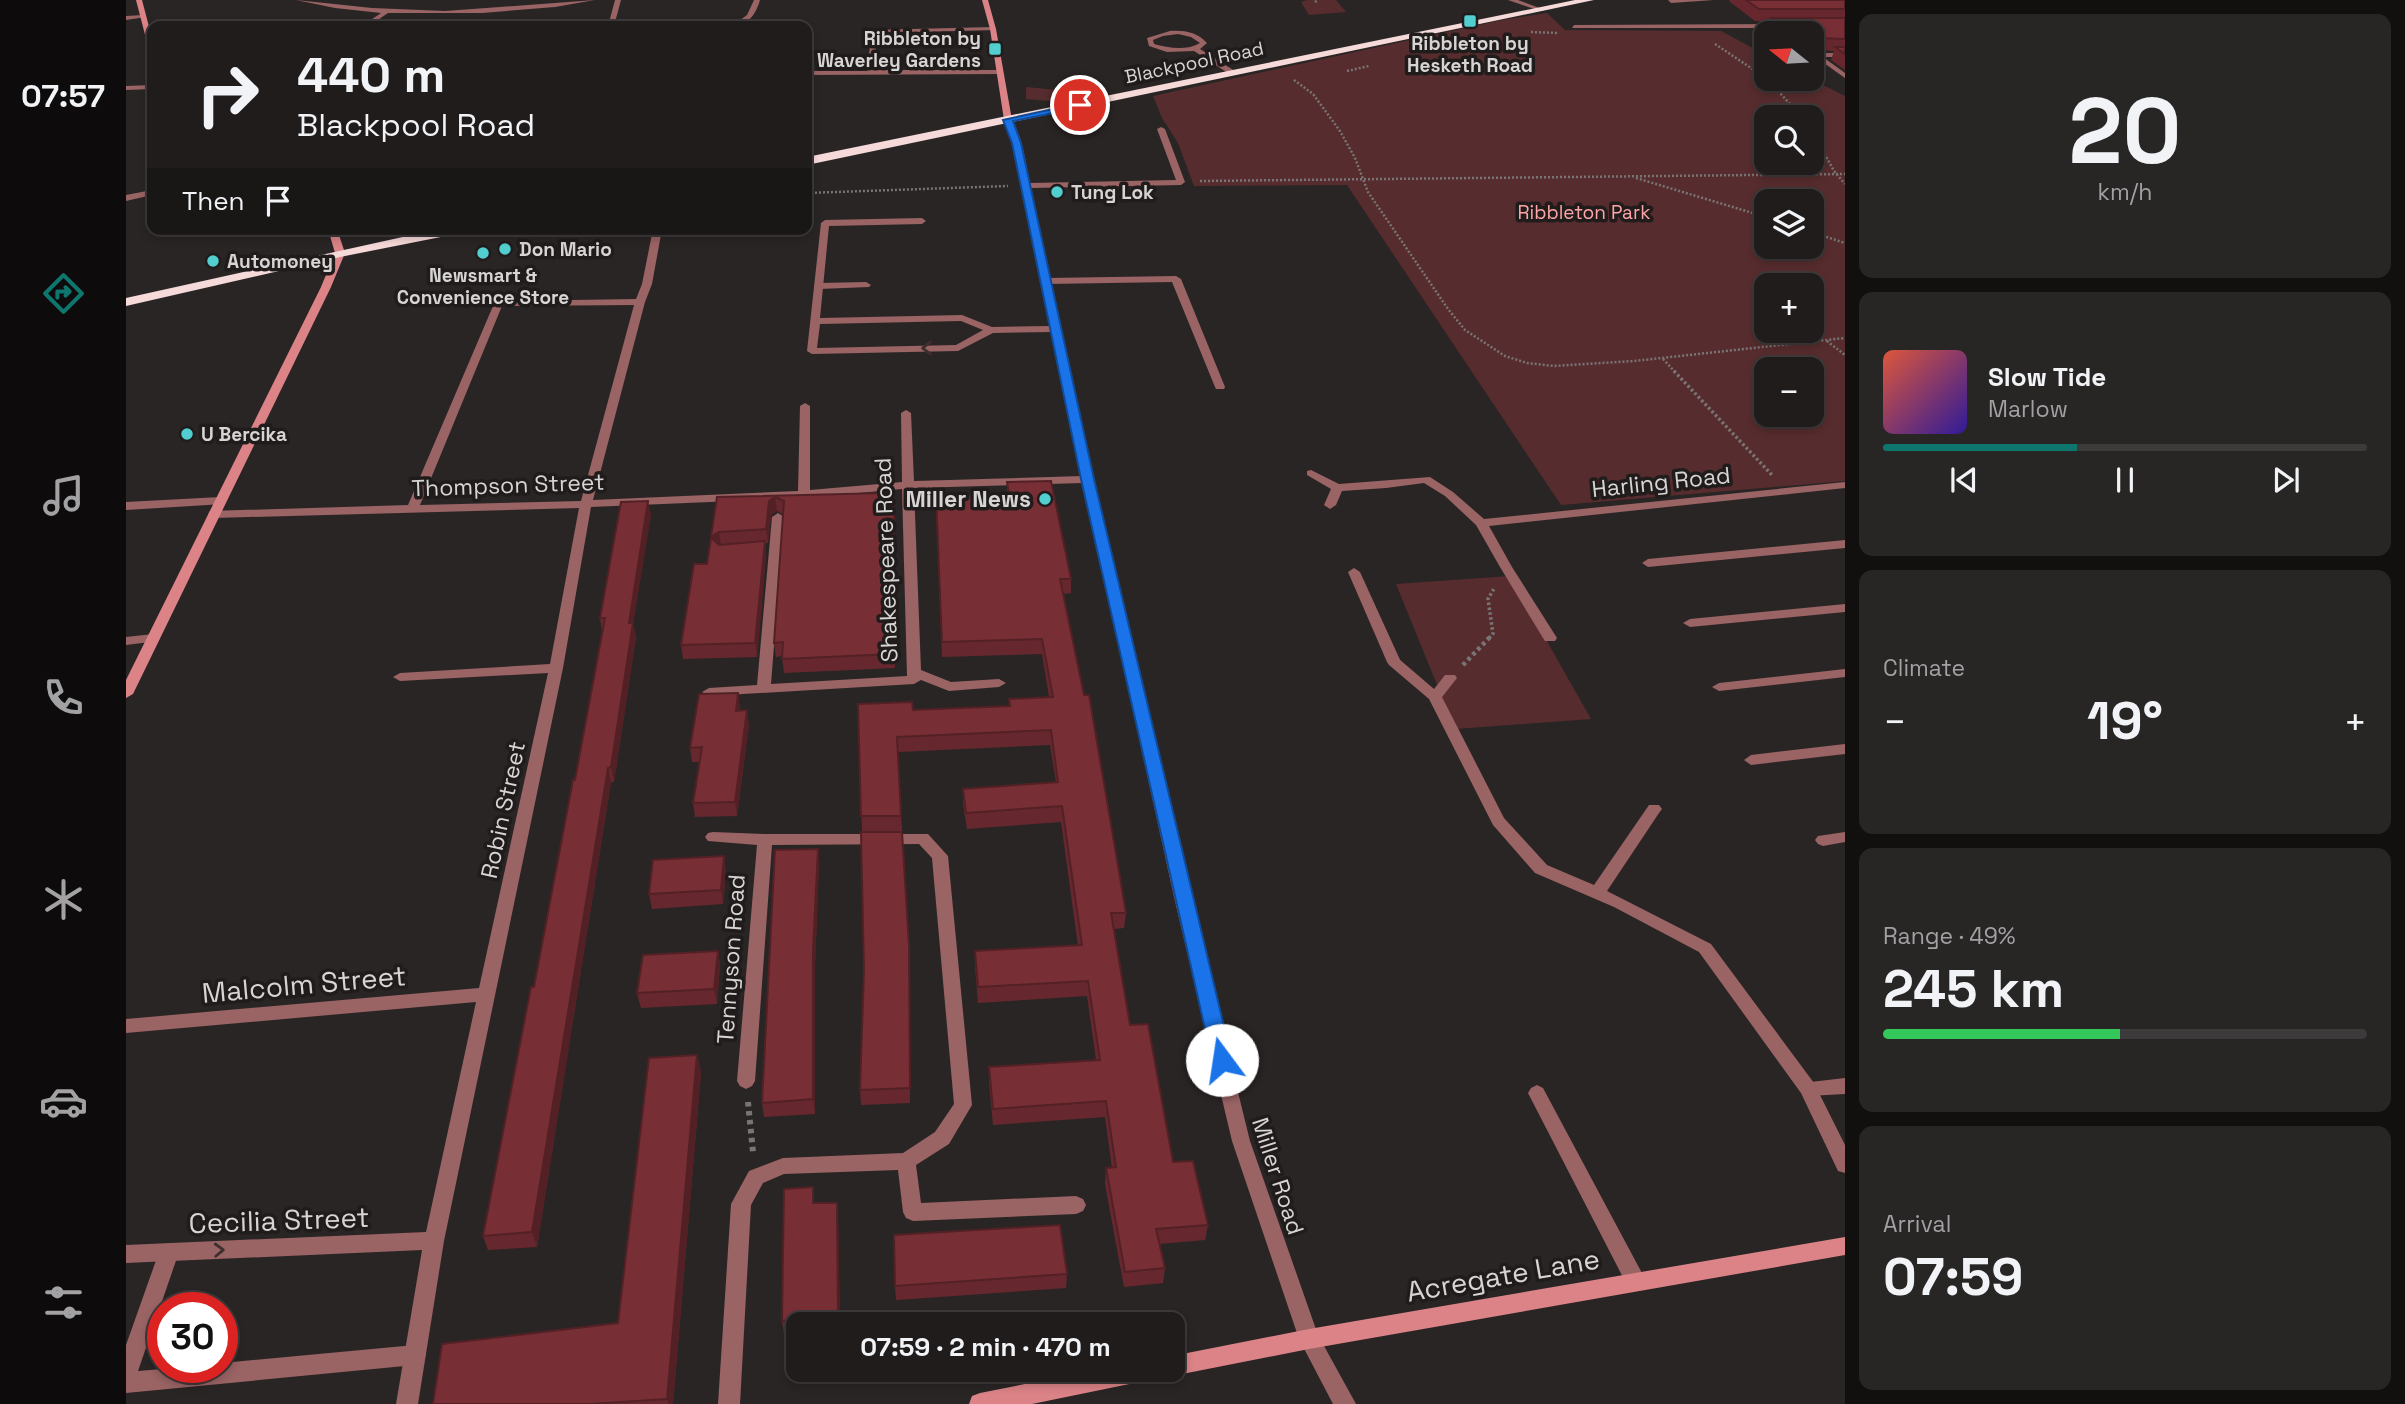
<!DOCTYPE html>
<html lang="en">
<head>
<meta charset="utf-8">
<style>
	:root { --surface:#201c1c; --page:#282525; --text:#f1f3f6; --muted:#a2a1a3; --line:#3d3a3b; --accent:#0f766e }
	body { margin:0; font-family:"Space Grotesk",sans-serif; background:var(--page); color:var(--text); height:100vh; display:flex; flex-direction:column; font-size:26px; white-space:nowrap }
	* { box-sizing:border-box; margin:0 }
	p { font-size:23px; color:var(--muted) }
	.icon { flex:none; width:38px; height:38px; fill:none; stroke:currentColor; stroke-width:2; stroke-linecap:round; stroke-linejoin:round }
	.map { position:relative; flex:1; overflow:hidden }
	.panel { display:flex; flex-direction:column; gap:14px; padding:14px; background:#120f0f; width:560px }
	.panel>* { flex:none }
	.banner { position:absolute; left:21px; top:21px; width:665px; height:214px; border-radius:14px; box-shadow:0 4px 10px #0003,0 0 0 2px var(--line); background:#201c1c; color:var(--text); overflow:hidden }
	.needle { width:46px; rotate:288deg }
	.fabs { position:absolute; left:1628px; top:21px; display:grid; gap:14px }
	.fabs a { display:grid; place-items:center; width:70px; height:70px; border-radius:14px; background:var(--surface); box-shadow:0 4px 10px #0003,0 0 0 2px var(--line); font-size:35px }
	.speed { position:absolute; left:21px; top:1292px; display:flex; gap:14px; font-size:35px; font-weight:700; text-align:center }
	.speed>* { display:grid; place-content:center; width:91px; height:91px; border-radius:50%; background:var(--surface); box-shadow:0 4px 10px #0003,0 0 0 2px var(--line); line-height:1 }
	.speed .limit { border:10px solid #d22; background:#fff; color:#111 }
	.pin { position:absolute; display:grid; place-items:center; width:60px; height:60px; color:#fff; margin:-30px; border:4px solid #fff; border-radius:50%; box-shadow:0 2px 7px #0007 }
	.me { position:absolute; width:77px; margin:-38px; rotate:346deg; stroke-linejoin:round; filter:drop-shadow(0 0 5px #0008) }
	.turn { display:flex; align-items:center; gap:24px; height:147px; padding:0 35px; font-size:32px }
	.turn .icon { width:91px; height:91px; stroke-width:2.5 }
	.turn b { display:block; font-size:49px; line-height:60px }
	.then { display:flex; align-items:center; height:66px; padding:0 35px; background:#0003; gap:14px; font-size:26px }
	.big { font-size:52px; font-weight:800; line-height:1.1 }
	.panel .card { flex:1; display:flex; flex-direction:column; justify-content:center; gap:10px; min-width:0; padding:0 24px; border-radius:14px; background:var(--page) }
	.panel .dial { align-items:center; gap:0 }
	.dial b { font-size:91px; line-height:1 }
	.song { display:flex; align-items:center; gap:21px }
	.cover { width:84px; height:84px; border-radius:10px; background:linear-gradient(135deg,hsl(10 70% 55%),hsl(250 70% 35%)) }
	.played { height:7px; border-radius:4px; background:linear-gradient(90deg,var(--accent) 40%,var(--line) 40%) }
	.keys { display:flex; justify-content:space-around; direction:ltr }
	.heat { display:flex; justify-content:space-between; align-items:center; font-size:38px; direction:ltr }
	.charge { height:10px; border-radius:5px; background:linear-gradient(90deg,#34c759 49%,var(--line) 0) }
	.trip { position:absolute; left:660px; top:1312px; width:399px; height:70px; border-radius:14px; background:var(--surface); box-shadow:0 4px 10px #0003,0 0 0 2px var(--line); font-weight:800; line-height:70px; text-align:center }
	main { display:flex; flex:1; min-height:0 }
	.tab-bar { display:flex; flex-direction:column; width:126px; justify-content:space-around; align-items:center; background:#0d0b0b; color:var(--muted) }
	.tab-bar .icon { width:49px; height:49px }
	.tab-bar .on { color:var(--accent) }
	.tab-bar b { font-size:32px; color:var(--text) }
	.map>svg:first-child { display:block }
	.green { fill:#572c2e; fill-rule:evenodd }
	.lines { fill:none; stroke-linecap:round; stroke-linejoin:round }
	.path-far3 { stroke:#797575; stroke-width:2.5; stroke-dasharray:2 2; stroke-linecap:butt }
	.path-far2 { stroke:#797575; stroke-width:3.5; stroke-dasharray:2.5 2.5; stroke-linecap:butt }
	.path-far1 { stroke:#797575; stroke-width:4.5; stroke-dasharray:3.5 3.5; stroke-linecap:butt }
	.path { stroke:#797575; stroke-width:6; stroke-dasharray:4.5 4.5; stroke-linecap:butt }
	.lane { fill:#9a6364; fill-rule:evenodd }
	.street { fill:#9a6364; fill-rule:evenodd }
	.secondary { fill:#dc8387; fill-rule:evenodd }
	.highway { fill:#f6d9d9; fill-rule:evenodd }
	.wall { fill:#66282e }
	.shaded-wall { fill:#532125 }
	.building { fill:#772f35; stroke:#532125; stroke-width:2 }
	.oneway { stroke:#3f2e2e }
	.route { fill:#1a73e8; stroke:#114b97; stroke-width:2 }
	.poi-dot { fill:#52cdd0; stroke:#211c1c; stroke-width:2.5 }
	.labels { text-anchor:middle; stroke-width:7; stroke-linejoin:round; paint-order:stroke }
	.far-poi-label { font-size:19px; font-weight:bold; fill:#d7d4d4; stroke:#211c1c; text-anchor:start }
	.far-street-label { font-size:19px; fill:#d7d4d4; stroke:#211c1c }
	.far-park-label { font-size:19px; fill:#fca4a6; stroke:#211c1c }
	.street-label { font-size:23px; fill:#d7d4d4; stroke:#211c1c }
	.poi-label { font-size:23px; font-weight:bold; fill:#d7d4d4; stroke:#211c1c; text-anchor:end }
	.near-street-label { font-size:28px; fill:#d7d4d4; stroke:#211c1c }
</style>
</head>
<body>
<main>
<nav class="tab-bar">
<b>07:57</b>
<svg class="icon on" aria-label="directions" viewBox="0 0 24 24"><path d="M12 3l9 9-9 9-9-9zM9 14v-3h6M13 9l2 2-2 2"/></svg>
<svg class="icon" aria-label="music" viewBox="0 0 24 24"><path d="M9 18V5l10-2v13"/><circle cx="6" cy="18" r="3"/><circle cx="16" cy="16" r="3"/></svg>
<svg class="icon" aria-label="phone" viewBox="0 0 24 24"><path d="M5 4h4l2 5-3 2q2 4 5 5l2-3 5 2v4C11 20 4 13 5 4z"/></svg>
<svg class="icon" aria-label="climate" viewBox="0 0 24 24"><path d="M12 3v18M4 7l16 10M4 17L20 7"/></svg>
<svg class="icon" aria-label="car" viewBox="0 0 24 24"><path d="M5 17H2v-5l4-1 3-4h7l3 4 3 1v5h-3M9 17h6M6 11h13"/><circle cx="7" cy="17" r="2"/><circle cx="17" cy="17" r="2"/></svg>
<svg class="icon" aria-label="filters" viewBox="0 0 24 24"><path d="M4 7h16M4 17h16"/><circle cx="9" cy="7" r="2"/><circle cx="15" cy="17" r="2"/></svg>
</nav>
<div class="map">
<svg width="1719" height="1404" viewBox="0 0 1719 1404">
	<rect width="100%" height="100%" fill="#2a2525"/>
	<g class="green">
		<polygon points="1181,0 1210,0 1220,12 1183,15 1175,2"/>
		<path d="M1421,13L1439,30L1595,31L1640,55V79H1685L1719,96V481L1435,505L1221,185L1068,186L1052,143L1036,118L1027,96L1376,20ZM1640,117H1685V163H1640ZM1640,201H1685V247H1640ZM1640,285H1685V331H1640ZM1640,369H1685V415H1640Z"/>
		<polygon points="900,87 953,92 923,101 900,99"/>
		<polygon points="1384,576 1465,719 1329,729 1270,584"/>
	</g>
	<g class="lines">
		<g class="path-far3">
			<polyline points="1189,2 1192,0"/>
			<polyline points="1405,32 1431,33"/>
			<polyline points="1589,44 1640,78"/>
			<polyline points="1221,71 1243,66"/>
			<polyline points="1641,79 1676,117"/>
			<polyline points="1168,80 1187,94 1214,131 1229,158 1242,192 1322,309 1339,330 1379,356 1401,363 1428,366 1508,361 1719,338"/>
			<polyline points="1685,129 1708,171 1719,184"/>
			<polyline points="1510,178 1640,217"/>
			<polyline points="1074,181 1719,174"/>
			<polyline points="681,193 882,186"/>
			<polyline points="1685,232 1719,243"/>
			<polyline points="1701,341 1719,355"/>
			<polyline points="1537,359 1550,373"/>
		</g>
		<g class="path-far2">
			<polyline points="1548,371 1646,475"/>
			<polyline points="1363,638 1367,634 1362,599 1369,587"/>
		</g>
		<polyline class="path-far1" points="1337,665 1365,636"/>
		<polyline class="path" points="622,1102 627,1152"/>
		<g class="lane">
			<polygon points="1050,276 1055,279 1099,387 1098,389 1090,389 1089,387 1046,282 921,284 916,281 921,278"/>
			<polygon points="740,282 745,285 743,287 693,289 688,286 693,283"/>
			<polygon points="1719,540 1719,548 1522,567 1516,563 1522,559"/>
			<polygon points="1380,563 1386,567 1431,638 1429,641 1419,641 1417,638 1374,567"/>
			<polygon points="1228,568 1234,572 1275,662 1273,665 1268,666 1261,662 1222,572"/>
			<polygon points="1719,669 1719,677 1593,691 1586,687 1593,683"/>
			<polygon points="1719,832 1719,842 1697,846 1692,844 1689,840 1692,836"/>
			<polygon points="1719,1078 1719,1094 1682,1096 1676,1093 1673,1088 1676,1083"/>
			<polygon points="43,1243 50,1246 53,1252 12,1371 61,1367 96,1367 96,1363 289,1345 296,1348 300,1355 296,1362 289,1365 0,1393 0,1345 33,1252 36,1246"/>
		</g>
		<g class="street">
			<polygon points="170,0 246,8 319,11 469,0 429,7 356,13 262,13 243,26 236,26 255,13 209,8"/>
			<polygon points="489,0 495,0 488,26 482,26"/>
			<path d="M628,0H634C630,14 622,26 606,26L621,15Z"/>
			<polygon points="1382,0 1392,0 1419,10 1414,11"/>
			<polygon points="1542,0 1588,0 1545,3"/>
			<polygon points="0,16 17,15 20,17 0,20"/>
			<polygon points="1448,25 1660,24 1663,26 1660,28 1446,28"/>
			<polygon points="867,27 869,30 751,33 748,70 873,70 876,74 681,75 681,71 741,71 746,30"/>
			<path d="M1044,31C1058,30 1071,32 1081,43L1074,49L1112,73L1105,75L1068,51L1041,52L1023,46L1021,38ZM1052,34L1065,37L1074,43C1061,51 1042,48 1028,44L1027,40L1037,36Z"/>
			<polygon points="1690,53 1719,53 1719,57 1697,57 1719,73 1719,78 1688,56"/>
			<polygon points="26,85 26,89 0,90 0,86"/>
			<path d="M882,118C896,128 900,166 904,183L1050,180L1031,129L1035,127L1039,129L1059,182L1055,185L905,188L968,479L1064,897L1124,1141L1192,1335L1230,1404H1207L1173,1339L1106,1141L1048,897L957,483L788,488L795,670L825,682L873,679L880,683L873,687L823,691L795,680L788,684L583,696L576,692L583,688L631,685L646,517L652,513L658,517L645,684L781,676L776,489L678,498L465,507L437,668L318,1241L292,1404H270L296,1250L0,1263V1245L300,1232L350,1002L0,1033V1019L353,988L422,673L274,681L267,677L274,673L424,664L453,508L88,518L82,514L84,511L282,505L367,306L321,307L318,306V302L510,299L516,284L527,229H536L526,284L519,302L467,500L672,491L674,406L679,403L684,406V490L776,482L775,413L780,410L785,413L788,481L956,476L926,332L867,333L832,351L686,354L681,351L695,223L699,220L796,218L800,221L796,224L703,226L694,318L836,315L866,327L925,326L887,143L878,120ZM508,305L455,501L294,505L376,306ZM835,321L857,330L830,345L691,348L694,324Z"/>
			<polygon points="26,190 26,195 0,201 0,195"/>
			<polygon points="1185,470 1213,484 1304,477 1327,492 1358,519 1719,482 1719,488 1363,526 1386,567 1380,571 1374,567 1350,525 1319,496 1298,483 1260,488 1216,491 1210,505 1204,509 1198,505 1205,489 1181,475 1181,471"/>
			<polygon points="94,497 100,501 98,504 0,510 0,502"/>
			<polygon points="1719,604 1719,612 1564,627 1557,623 1564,619"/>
			<polygon points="27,634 32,635 34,638 32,641 0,645 0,637"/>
			<polygon points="1268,658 1273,659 1308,689 1319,675 1329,675 1331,678 1316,697 1378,818 1421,865 1468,885 1523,805 1533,805 1536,809 1533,813 1481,891 1585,944 1688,1083 1719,1145 1719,1173 1712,1171 1675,1093 1573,952 1488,907 1409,873 1367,825 1303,699 1263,665 1261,662 1263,659"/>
			<polygon points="1719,744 1719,754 1625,765 1618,760 1625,755"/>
			<polygon points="587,832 639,834 802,834 822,856 846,1105 823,1144 790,1165 795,1203 950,1196 957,1199 960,1205 957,1211 950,1214 787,1221 780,1218 777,1212 772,1170 658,1174 637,1183 625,1205 614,1404 592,1404 605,1204 623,1171 657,1158 777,1153 809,1132 828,1104 806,858 793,844 646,845 629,1081 626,1086 620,1089 614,1086 611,1081 631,845 582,841 579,837 582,833"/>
			<polygon points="1411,1085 1417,1088 1517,1275 1520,1282 1517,1289 1510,1291 1503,1289 1402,1093 1405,1088"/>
		</g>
		<g class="secondary">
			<polygon points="10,0 16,0 26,38 26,52 23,50"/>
			<polygon points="856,0 862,0 870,29 886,120 882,122 878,120 864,29"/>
			<polygon points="202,229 211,229 219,253 205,287 7,694 0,698 0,680 195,287 209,253"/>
			<polygon points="1719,1237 1719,1255 1183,1349 1046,1376 1039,1373 1037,1370 1046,1370 1046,1356 1183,1329"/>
			<polygon points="970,1370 1033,1370 1030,1377 1023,1380 906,1404 843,1404 846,1396 854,1393"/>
		</g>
		<g class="highway">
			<polygon points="1449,0 1468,0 681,165 681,157"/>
			<polygon points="313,229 342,229 335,233 214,257 0,306 0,298"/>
		</g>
	</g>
	<g class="wall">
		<polygon points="1604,0 1719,0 1719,70 1705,60 1708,51 1691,50 1685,46 1685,33 1645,33 1641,30 1644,21 1629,21 1603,1"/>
		<polygon points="881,482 945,579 945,593 937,594 1000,913 998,928 988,929 1004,1025 1047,1162 1082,1225 1079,1240 1033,1244 1039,1268 1037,1283 998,1287 979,1184 980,1168 986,1168 979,1117 867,1125 863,1083 863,1067 970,1060 961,996 852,1003 849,967 849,951 952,946 935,822 841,829 837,804 837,789 930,782 924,745 772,752 776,831 736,831 732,704 787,710 883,706 883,699 923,697 916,654 816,657 810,496 881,494"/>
		<polygon points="591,497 760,498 768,511 769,668 658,673 656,656 650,657 648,643 657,514 651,511 645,515 642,543 639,543 640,555 631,657 557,659 555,645 581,564"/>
		<polygon points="525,514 507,623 510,637 488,782 485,782 411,1247 362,1250 357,1236 408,987 449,780 476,631 474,618"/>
		<polygon points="612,693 614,711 623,725 611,816 569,817 567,803 573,762 566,762 564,748"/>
		<polygon points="693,863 689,965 689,1114 638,1117 636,1103"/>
		<polygon points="600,871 597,904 526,909 523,894"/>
		<polygon points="592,951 594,965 591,1004 515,1008 511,993"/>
		<polygon points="783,961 784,1103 735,1105 734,1090"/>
		<polygon points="571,1055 575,1073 547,1404 307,1404 492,1323"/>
		<polygon points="689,1203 711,1203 712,1218 714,1325 672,1325 672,1334 658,1335 656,1321"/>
		<polygon points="941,1274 940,1288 770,1300 769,1286"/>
	</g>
	<g class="shaded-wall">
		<polygon points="649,497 651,511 645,515 642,543 640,529 643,501"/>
		<polygon points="768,498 768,511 769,668 768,654"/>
		<polygon points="522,501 525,514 505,637 503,623"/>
		<polygon points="593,532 595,545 587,551 585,537"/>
		<polygon points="639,541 640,555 631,657 629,643"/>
		<polygon points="507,623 510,637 488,782 485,767"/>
		<polygon points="612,693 614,708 612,725 610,711"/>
		<polygon points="621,710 623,725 611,816 609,802"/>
		<polygon points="482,768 485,782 411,1247 406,1232"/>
		<polygon points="692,849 693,863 689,965 689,1114 687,1099 687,950"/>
		<polygon points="598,856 600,871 597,904 595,890"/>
		<polygon points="592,951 594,965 591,1004 588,989"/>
		<polygon points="571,1055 575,1073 547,1404 543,1404 541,1399"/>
		<polygon points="711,1203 712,1218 714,1325 712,1316"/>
	</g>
	<g class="building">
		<polygon points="1620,0 1719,0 1719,9 1633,9"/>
		<polygon points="1645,18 1719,18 1719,39 1695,38 1682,29 1659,29"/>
		<polygon points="1709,47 1719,47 1719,54"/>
		<polygon points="925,481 945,579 934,579 958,695 963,695 1000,913 985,913 1004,1025 1022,1024 1047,1162 1067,1161 1082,1225 1030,1229 1039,1268 999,1272 980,1168 990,1167 980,1101 867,1109 863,1067 974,1060 962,981 852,987 849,951 956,945 936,806 840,813 837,789 932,782 925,730 771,737 775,816 735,816 732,704 786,702 787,710 884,706 883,699 927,697 916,639 816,642 810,496 883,494 881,482"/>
		<polygon points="760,493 760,498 768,498 768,654 656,659 657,642 648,643 658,501 649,497 643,501 640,529 593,532 585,537 591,497"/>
		<polygon points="522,501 503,623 507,623 485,767 482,768 406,1232 357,1236 405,987 408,987 447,780 449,780 479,618 474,618 495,502"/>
		<polygon points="585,538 593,545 639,541 629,643 555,645 568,564 581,564"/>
		<polygon points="612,693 610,711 621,710 609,802 567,803 576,747 564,748 573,694"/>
		<polygon points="735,832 776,832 783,946 784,1088 734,1090 738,970"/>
		<polygon points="692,849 687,950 687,1099 636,1103 649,850"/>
		<polygon points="598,856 595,890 523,894 527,860"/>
		<polygon points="592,951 588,989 511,993 517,955"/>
		<polygon points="571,1055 541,1399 464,1404 307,1404 316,1344 492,1323 523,1058"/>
		<polygon points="687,1187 687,1203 711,1203 712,1316 656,1321 658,1189"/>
		<polygon points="934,1225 941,1274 769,1286 768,1235"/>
	</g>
	<defs><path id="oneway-chevron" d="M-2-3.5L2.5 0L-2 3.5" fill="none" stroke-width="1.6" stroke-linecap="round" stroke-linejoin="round" transform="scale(1.75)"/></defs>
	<g class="oneway">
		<use href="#oneway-chevron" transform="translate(801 348) rotate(179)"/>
		<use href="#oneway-chevron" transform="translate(93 1250) rotate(-2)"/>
	</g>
	<polygon class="route" points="954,103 957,107 887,121 895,143 968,479 1106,1060 1103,1066 1096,1068 1088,1066 1086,1060 955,479 886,143 877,120"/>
	<g class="poi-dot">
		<rect x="1337" y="14" width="14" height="14" rx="3.5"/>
		<rect x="862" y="42" width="14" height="14" rx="3.5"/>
		<circle cx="931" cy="192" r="7"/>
		<circle cx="379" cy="249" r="7"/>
		<circle cx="357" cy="253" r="7"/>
		<circle cx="87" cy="261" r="7"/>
		<circle cx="61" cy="434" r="7"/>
		<circle cx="919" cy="499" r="7"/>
	</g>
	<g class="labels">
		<g class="far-poi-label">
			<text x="855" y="45" text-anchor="end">Ribbleton by<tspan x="855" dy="22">Waverley Gardens</tspan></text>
			<text x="1344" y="50" text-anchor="middle">Ribbleton by<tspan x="1344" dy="22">Hesketh Road</tspan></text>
			<text x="945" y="199">Tung Lok</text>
			<text x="393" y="256">Don Mario</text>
			<text x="101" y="268">Automoney</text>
			<text x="357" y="282" text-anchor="middle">Newsmart &amp;<tspan x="357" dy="22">Convenience Store</tspan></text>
			<text x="75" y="441">U Bercika</text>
		</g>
		<g class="far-street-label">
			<text transform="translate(1068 62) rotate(-12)" y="7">Blackpool Road</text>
		</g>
		<g class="far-park-label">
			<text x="1458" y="219">Ribbleton Park</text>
		</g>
		<g class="street-label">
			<text transform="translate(1535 482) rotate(-6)" y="8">Harling Road</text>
			<text transform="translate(382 485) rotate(-2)" y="8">Thompson Street</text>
			<text transform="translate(760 560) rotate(-92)" y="8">Shakespeare Road</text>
			<text transform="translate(377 810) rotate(-78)" y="8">Robin Street</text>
			<text transform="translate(605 959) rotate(-86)" y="8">Tennyson Road</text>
			<text transform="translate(1152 1176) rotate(72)" y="8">Miller Road</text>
		</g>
		<g class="poi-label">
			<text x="905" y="507">Miller News</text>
		</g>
		<g class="near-street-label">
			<text transform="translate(178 984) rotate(-5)" y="10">Malcolm Street</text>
			<text transform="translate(153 1220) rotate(-2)" y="10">Cecilia Street</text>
			<text transform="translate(1377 1275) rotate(-10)" y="10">Acregate Lane</text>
		</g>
	</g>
</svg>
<div class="fabs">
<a><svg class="needle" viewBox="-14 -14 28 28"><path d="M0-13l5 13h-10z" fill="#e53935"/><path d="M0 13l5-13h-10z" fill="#a2a1a3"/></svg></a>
<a><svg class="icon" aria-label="search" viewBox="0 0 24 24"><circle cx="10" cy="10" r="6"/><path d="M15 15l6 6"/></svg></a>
<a><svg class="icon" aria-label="layers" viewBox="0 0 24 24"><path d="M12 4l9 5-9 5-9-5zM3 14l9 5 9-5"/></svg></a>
<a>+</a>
<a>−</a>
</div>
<div class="speed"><div class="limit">30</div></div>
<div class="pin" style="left:954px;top:105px;background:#d93025"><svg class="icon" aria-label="arrive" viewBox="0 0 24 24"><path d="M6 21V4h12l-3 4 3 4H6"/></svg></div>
<svg class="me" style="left:1096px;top:1060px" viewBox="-20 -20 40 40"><circle r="19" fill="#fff"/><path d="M0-13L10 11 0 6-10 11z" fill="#1a73e8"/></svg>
<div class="trip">07:59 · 2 min · 470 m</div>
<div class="banner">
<div class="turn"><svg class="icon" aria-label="right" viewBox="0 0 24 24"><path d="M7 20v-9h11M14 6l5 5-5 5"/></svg><div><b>440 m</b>Blackpool Road</div></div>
<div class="then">Then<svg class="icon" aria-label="arrive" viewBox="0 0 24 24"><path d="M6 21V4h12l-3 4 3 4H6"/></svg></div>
</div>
</div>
<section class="panel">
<div class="card dial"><b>20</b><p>km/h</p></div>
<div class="card">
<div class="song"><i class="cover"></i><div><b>Slow Tide</b><p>Marlow</p></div></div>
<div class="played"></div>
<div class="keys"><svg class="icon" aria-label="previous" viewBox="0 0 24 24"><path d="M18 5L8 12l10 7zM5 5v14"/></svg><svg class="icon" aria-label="pause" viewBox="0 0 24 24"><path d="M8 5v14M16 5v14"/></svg><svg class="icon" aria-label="next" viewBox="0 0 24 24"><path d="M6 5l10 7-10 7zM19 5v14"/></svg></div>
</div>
<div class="card"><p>Climate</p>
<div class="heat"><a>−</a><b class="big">19°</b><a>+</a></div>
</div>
<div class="card"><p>Range · 49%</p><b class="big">245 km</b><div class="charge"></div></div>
<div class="card"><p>Arrival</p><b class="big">07:59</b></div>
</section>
</main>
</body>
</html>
